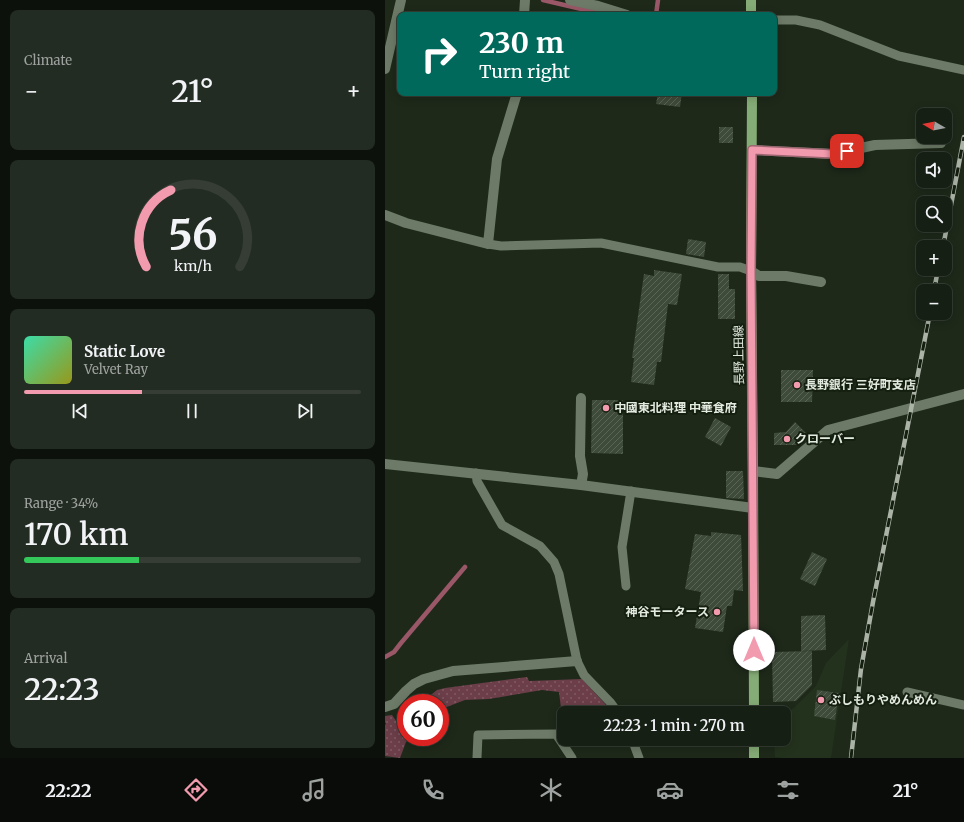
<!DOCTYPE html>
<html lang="en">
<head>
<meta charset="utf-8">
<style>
	:root { --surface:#161f14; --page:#232c22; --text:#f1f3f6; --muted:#9ea2a0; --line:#353d34; --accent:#f29aae }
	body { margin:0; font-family:Merriweather,"Noto Sans JP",serif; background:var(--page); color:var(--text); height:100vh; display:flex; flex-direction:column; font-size:15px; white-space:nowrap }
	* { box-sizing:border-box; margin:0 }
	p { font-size:13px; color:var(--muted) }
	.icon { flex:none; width:22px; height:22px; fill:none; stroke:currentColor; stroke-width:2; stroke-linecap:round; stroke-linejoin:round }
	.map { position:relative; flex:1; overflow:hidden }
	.sheet { display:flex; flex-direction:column; gap:10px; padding:10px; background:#0c110b; width:385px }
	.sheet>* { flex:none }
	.banner { position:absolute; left:12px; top:12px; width:380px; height:84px; border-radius:8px; box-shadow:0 2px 10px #0003,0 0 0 1px var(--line); background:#00695c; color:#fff; overflow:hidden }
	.needle { width:26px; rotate:280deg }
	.fabs { position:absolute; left:531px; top:108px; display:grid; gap:8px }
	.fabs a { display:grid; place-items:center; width:36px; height:36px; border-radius:8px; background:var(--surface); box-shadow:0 2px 10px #0003,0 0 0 1px var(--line); font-size:20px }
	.speed { position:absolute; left:12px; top:694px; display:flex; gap:8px; font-size:20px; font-weight:700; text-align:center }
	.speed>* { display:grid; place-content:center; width:52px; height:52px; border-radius:50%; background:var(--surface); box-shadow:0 2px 10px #0003,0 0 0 1px var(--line); line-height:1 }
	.speed .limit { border:6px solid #d22; background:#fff; color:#111 }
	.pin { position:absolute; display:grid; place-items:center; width:34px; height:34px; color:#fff; margin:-17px; border-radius:8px; box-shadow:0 2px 6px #0006 }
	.me { position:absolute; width:44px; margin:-22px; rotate:0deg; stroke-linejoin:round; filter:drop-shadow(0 0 3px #0008) }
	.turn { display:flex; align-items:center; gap:14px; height:84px; padding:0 16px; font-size:18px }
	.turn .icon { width:52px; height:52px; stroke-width:2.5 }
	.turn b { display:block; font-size:28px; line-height:34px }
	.big { font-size:30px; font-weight:600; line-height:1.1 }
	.sheet .tile { flex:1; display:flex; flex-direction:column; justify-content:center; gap:6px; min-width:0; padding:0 14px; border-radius:8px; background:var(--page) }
	.sheet .dial { align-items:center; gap:0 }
	.dial svg { height:104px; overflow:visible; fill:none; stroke:var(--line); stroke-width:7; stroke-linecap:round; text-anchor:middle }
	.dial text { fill:var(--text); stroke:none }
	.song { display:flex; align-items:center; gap:12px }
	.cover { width:48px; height:48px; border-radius:6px; background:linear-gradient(135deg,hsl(160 70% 55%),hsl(60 70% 35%)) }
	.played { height:4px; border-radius:2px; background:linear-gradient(90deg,var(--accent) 35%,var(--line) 35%) }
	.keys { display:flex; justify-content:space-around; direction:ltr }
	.heat { display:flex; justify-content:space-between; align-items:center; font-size:22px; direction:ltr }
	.charge { height:6px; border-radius:3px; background:linear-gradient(90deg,#34c759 34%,var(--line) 0) }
	.trip { position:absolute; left:172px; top:706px; width:234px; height:40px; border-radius:8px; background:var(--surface); box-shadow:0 2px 10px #0003,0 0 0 1px var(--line); font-weight:600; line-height:40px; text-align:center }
	.dock { display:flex; height:64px; justify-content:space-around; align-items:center; background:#090c08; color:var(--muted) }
	.dock .icon { width:28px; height:28px }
	.dock .active { color:var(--accent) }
	.dock b { font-size:18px; color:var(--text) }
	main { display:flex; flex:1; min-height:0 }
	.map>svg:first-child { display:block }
	.built { fill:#23321d }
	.grass { fill:url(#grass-dots) }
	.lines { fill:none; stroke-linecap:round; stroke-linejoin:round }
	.stream { stroke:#995767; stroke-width:4.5 }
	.building { fill:url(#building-hatch) }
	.service { stroke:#6c7a67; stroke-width:9 }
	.minor { stroke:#6c7a67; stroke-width:10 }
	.primary { stroke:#85ac76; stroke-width:10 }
	.rail-casing { stroke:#abb3a7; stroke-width:4.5 }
	.rail { stroke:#151f10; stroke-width:3; stroke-dasharray:9; stroke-linecap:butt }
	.route-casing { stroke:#9d6471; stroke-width:10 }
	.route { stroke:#f29aae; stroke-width:7 }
	.poi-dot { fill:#f29aae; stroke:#151f10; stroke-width:1.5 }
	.labels { text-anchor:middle; stroke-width:4; stroke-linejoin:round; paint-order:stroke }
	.street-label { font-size:12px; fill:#e3eae0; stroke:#151f10 }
	.poi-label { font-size:12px; font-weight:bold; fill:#e3eae0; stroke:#151f10; text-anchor:start }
</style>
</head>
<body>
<main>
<section class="sheet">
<div class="tile"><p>Climate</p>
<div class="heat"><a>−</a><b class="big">21°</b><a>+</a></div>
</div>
<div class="tile dial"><svg viewBox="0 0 100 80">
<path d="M14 69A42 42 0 1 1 86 69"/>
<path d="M14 69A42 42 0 0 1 33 10" stroke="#f29aae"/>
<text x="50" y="56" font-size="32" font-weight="700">56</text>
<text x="50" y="72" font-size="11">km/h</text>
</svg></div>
<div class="tile">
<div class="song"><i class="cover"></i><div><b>Static Love</b><p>Velvet Ray</p></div></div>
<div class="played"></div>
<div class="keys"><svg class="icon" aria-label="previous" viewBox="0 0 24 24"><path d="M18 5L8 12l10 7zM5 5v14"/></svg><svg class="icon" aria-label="pause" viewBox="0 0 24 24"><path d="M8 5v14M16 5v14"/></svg><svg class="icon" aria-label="next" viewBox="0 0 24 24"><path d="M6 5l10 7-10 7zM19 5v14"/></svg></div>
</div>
<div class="tile"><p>Range · 34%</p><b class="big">170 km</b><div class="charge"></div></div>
<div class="tile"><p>Arrival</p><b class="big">22:23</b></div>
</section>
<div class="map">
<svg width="579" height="758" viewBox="0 0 579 758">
	<defs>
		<pattern id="grass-dots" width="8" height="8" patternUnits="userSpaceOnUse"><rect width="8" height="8" fill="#6b3e49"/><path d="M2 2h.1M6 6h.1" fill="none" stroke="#805a63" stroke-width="1.8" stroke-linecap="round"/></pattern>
		<pattern id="building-hatch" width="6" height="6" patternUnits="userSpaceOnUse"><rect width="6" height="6" fill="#3f4b3a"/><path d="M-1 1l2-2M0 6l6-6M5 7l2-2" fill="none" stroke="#5b6556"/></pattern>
	</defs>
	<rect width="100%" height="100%" fill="#1e291a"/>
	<polygon class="built" points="464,639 446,758 399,758 390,757 389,739 399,739 399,714 409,708 431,686 441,663"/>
	<g class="grass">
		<polygon points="142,677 144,681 197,679 222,706 227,713 180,713 176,708 174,692 157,690 104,699 80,700 59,708 55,712 55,703 36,703 52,690 60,688"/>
		<polygon points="7,715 12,722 21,715 21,737 25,737 21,742 15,758 0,756 0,725 1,724 0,722 0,716"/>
	</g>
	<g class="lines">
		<g class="stream">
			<polyline points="158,0 222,15"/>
			<polyline points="271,15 273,0"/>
			<polyline points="0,657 9,652 16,643 80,567"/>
		</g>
	</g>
	<g class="building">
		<polygon points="273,93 297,93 295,107 271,104"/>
		<rect x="334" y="127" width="14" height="16"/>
		<polygon points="303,239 321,242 319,257 301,254"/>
		<polygon points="269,270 297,274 292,305 283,304 276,362 272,362 269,385 246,382 249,358 247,358 259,274 269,276"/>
		<polygon points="333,274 344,274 344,289 350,289 350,319 333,319"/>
		<polygon points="396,370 428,370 427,402 396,402"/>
		<polygon points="207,400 238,400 238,454 206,453"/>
		<polygon points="330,418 346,427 336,446 320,437"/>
		<polygon points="410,422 425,437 416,445 389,445 389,433 401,432"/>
		<polygon points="341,471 358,471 359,499 341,498"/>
		<polygon points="326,532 356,535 358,591 349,590 347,606 342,606 338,632 310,628 316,592 300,589 310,534 326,536"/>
		<polygon points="427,552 442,559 430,586 415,579"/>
		<polygon points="440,615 441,650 416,651 416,616"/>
		<polygon points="427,651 427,685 411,701 388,702 387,652"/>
		<polygon points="432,690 454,693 450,720 429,716"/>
	</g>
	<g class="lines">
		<g class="service">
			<polyline points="389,20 411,20 435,25 514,56 579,70"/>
			<polyline points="103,244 116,246 216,243 333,267 355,267 366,271"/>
			<polyline points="91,473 92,481 117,525 155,546 169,562 174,574 192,661 199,675 225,702 233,713"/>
			<polyline points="241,586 237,547 246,491"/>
			<polyline points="522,692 579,705"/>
			<polyline points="247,739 254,758"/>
			<polyline points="92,758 93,735 171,734 187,758"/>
		</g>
		<g class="minor">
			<polyline points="185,0 213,6 242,15"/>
			<polyline points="139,15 140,0"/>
			<polyline points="0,69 16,0"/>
			<polyline points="367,150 448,154 490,145 556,143"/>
			<polyline points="0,215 21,223 103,244 112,159 132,93"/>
			<polyline points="366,271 374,276 401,276 436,282"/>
			<polyline points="196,398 195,456 198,474 196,485"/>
			<polyline points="0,464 196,485 368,508"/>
			<polyline points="368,471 392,474 443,430 579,394"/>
			<polyline points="0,707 9,704 21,691 29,684 39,679 68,671 192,661"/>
		</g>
		<g class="primary">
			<polyline points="366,0 366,15"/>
			<polyline points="367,93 366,271 368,471 369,713"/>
			<polyline points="369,739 369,758"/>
		</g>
		<g class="rail-casing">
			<g id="rail">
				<polyline points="558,247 579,137"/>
				<polyline points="549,291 553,269"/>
				<polyline points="466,758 476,669 488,602 545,313"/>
			</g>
		</g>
		<use href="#rail" class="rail"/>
	</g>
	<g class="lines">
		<g class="route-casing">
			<polyline id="route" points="369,650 366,271 367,150 448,154 462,151"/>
		</g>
		<use href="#route" class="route"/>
	</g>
	<g class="poi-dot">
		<circle cx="412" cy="385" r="4"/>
		<circle cx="221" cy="408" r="4"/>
		<circle cx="402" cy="439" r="4"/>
		<circle cx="332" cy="612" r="4"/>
		<circle cx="436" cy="700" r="4"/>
	</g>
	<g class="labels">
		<g class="street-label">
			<text transform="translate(354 355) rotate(-91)" y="4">長野上田線</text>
		</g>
		<g class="poi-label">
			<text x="420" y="389">長野銀行 三好町支店</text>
			<text x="229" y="412">中國東北料理 中華食府</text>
			<text x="410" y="443">クローバー</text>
			<text x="324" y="616" text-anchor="end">神谷モータース</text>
			<text x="444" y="704">ぶしもりやめんめん</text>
		</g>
	</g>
</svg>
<div class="fabs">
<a><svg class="needle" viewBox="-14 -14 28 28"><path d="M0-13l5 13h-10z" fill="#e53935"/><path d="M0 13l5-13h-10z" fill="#9ea2a0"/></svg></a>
<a><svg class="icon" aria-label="sound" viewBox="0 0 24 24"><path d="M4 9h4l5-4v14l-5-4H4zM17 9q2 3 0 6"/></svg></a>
<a><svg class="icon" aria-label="search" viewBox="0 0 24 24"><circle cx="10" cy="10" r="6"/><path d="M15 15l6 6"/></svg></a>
<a>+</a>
<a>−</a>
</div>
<div class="speed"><div class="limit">60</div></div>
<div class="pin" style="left:462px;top:151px;background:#d93025"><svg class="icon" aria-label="arrive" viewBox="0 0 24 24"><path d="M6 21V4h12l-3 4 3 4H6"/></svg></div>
<svg class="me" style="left:369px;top:650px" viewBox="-20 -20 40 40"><circle r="19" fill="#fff"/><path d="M0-13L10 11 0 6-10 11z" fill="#f29aae"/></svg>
<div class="trip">22:23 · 1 min · 270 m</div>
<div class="banner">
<div class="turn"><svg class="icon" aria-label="right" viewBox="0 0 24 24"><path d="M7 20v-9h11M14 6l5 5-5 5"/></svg><div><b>230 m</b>Turn right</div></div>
</div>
</div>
</main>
<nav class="dock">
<b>22:22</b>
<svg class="icon active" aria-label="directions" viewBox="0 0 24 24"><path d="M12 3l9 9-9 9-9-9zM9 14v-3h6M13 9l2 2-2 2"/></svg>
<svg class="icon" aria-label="music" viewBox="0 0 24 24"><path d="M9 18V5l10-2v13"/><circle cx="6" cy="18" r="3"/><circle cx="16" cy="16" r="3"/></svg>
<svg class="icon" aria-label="phone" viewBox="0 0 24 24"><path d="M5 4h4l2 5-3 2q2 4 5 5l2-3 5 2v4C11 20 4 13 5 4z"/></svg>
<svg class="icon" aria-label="climate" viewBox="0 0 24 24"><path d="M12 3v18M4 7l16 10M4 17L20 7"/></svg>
<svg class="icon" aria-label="car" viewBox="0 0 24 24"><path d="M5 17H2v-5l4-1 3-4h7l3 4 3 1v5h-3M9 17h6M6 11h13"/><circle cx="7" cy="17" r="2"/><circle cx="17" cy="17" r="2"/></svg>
<svg class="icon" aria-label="filters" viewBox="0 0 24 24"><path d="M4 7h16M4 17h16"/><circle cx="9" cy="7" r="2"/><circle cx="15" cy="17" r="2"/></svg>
<b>21°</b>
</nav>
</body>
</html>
